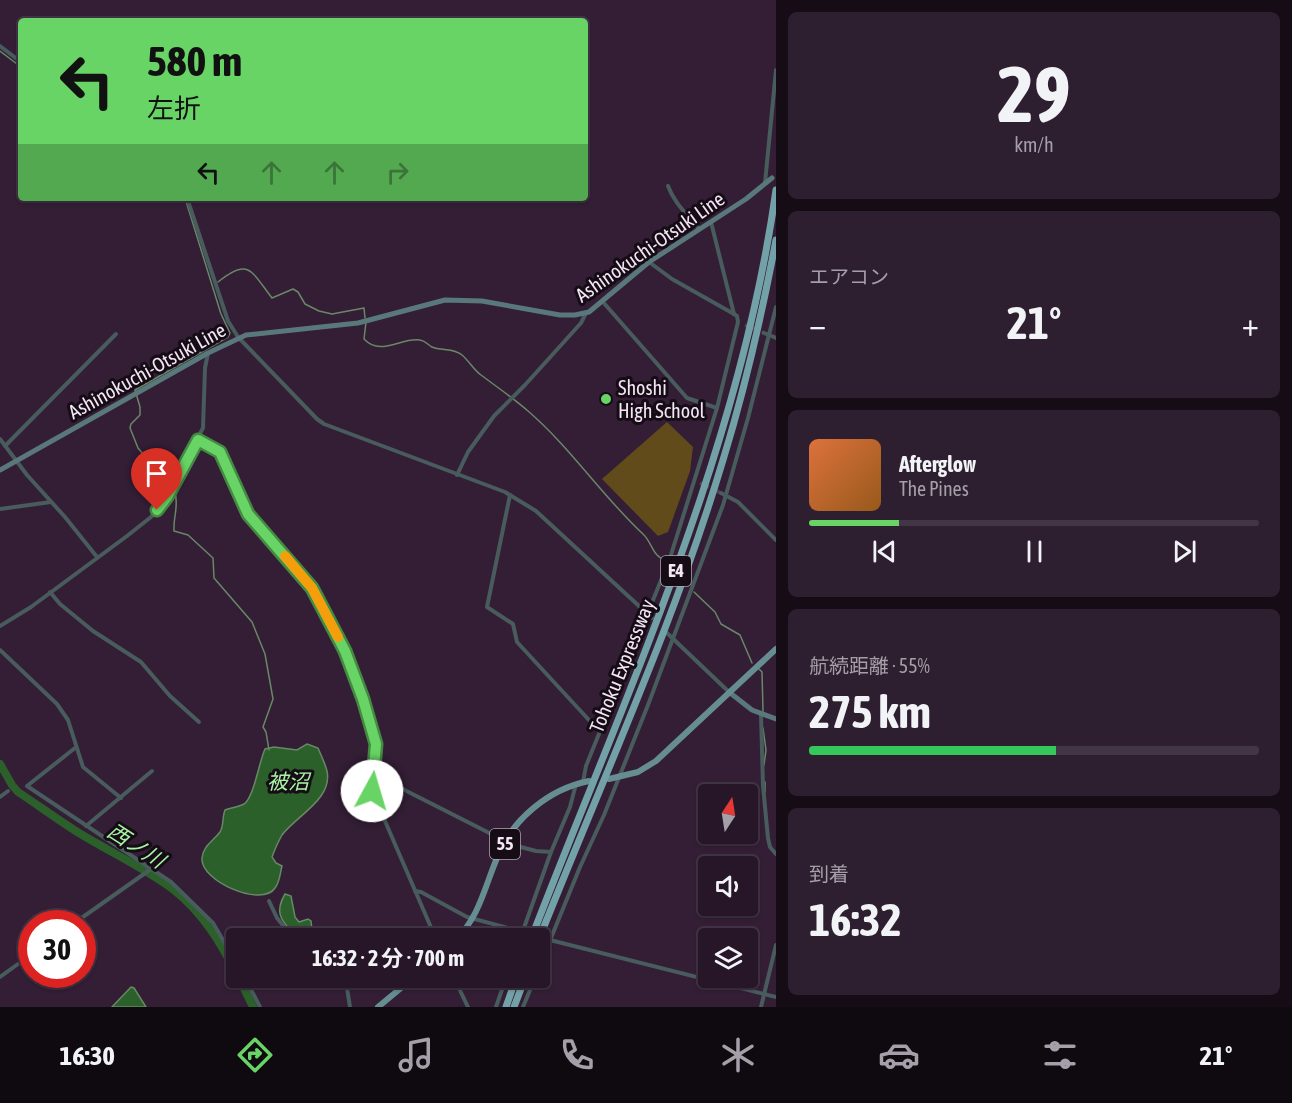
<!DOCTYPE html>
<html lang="ja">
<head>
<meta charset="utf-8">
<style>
	:root { --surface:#261628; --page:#2e1f30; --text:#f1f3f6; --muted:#a49fa8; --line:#423545; --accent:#68d465 }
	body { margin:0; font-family:"Asap Condensed","Noto Sans JP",sans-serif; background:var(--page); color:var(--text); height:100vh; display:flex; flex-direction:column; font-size:22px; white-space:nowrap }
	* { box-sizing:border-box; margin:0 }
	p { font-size:20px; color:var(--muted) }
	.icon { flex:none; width:33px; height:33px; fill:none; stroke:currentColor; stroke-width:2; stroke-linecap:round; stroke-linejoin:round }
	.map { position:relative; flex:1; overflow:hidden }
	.side { display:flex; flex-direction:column; gap:12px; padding:12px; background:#150c16; width:516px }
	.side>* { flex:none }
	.guide { position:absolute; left:18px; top:18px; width:570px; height:183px; border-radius:6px; box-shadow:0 2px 4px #0004,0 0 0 2px var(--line); background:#68d465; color:#111; overflow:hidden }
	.needle { width:39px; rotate:12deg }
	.buttons { position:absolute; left:698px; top:784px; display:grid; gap:12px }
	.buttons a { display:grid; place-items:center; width:60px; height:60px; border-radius:6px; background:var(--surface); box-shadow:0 2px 4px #0004,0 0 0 2px var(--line); font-size:30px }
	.speed { position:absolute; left:18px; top:910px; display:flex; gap:12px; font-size:30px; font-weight:700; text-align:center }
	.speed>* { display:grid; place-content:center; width:78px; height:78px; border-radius:50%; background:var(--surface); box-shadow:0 2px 4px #0004,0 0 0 2px var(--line); line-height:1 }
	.speed .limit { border:9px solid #d22; background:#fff; color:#111 }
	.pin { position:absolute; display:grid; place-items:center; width:51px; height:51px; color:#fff; margin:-62px -26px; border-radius:50% 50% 50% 0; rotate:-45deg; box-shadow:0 0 6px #0007 }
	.pin .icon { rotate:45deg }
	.me { position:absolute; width:66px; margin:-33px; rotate:6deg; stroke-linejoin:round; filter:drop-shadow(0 0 4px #0008) }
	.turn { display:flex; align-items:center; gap:21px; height:126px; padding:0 30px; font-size:27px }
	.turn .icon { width:78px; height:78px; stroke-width:2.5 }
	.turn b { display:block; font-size:42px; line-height:51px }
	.lanes { display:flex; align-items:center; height:57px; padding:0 30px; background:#0003; justify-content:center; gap:30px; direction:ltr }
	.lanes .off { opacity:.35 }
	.big { font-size:45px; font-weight:700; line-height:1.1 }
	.side .tile { flex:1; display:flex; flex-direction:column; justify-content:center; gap:9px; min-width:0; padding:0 21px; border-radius:9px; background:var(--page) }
	.side .dial { align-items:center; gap:0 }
	.dial b { font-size:78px; line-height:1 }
	.song { display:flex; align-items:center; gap:18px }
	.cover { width:72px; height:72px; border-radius:9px; background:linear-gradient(135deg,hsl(20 70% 55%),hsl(30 70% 35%)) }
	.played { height:6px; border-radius:3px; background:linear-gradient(90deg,var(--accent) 20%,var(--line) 20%) }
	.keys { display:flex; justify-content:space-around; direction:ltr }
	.heat { display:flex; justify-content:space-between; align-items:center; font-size:33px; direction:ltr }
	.charge { height:9px; border-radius:4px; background:linear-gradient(90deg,#34c759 55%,var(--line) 0) }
	.trip { position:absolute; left:226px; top:928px; width:324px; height:60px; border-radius:6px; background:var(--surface); box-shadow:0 2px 4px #0004,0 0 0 2px var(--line); font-weight:700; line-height:60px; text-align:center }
	.tabs { display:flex; height:96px; justify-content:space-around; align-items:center; background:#0f0910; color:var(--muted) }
	.tabs .icon { width:42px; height:42px }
	.tabs .current { color:var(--accent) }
	.tabs b { font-size:27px; color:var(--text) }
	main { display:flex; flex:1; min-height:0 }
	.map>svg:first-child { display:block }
	.pitch { fill:#624b1a }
	.water { fill:#2c602a; stroke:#688867; stroke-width:1.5 }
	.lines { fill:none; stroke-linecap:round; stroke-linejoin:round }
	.stream { stroke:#688867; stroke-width:1.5 }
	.river { stroke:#2c602a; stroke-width:8 }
	.street-tunnel { stroke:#503c52; stroke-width:4; stroke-dasharray:4 2; stroke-linecap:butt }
	.street { stroke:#485b5d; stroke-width:4 }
	.secondary { stroke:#59787b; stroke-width:5 }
	.primary { stroke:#668e92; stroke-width:6 }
	.highway { stroke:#72a2a7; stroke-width:7 }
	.route-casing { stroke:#448a42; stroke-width:15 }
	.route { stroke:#68d465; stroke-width:10 }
	.slow { stroke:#f59e0b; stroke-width:10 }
	.poi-dot { fill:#68d465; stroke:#150c16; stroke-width:2 }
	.labels { text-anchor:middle; stroke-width:6; stroke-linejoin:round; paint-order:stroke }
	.shield { fill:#150c16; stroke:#b0a4b1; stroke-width:1.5 }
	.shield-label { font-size:18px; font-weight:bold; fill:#f3e5f4 }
	.street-label { font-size:20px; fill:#f3e5f4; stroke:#150c16 }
	.poi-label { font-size:20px; fill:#f3e5f4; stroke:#150c16; text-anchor:start }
	.water-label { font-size:21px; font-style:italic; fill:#a8f4a4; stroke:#150c16 }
</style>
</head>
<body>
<main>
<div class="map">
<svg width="776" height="1007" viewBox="0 0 776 1007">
	<rect width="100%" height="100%" fill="#331e35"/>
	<polygon class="pitch" points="667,422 693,447 690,471 668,532 658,536 602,479"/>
	<g class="water">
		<path d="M307,744L318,748C321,755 325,763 327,771C333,799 296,816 282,835C278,842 275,849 272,857L276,863L282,866C280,873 280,882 275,888C262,908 200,881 202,858C203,846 213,841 220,832C224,826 222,817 225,810C231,808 238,807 244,804C254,797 259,762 265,749L274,747L297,750Z"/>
		<path d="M285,894L291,896L295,917L299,922L308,919L311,921L313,939H298C285,923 272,916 285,894Z"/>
		<polygon points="131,987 134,988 146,1007 112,1007"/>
	</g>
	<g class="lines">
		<g class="stream">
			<polyline points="0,51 21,67"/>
			<path d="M185,198L221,314L230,333L228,337L135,390L140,407V415L131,424L130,428L138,448L148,460L147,466L140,476L166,492H175C179,508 173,516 174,531L188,535L213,558L214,578L252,622L265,654L273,699L263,727L266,732L269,750"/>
			<path d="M218,282C249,257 251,271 272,298L293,289L298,292L305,304L319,311L332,314L364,308L365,318"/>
			<path d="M366,322L364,339C381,357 401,337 420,340C426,341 428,345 432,347C441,351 454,348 462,355C469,361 474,370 481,375C497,387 513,398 528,411C571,448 602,496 643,534C652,542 653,558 666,560"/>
			<polyline points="694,592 715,612 721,624 740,635 752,663"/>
			<polyline points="759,669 762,672 763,711"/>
			<polyline points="763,728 766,750 764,765"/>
			<polyline points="765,782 765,792"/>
		</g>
		<g class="river">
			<path d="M0,764L12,785L18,792C38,805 58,820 79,833C110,852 145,868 174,890C202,912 221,943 237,975"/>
			<polyline points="239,978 253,1007"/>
		</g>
		<g class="street-tunnel">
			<polyline points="745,325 764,333"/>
			<polyline points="700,483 721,493"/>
		</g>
		<g class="street">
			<polyline points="0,46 21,62"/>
			<polyline points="765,183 776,70"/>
			<path d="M668,186C674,203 688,215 699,229"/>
			<polyline points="187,198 228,321 238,337 317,419 324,424 505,492 536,511 652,618"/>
			<polyline points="711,222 734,314"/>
			<polyline points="603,302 687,398 717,408"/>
			<polyline points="764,333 776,338"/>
			<polyline points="0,439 27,475 65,517 97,557"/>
			<polyline points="198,440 220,452 248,514 312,588 345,650 363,699 376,744 372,791 436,939"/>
			<polyline points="5,446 116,334"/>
			<polyline points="457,475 468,452 494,416 525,385 581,323 586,313"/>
			<polyline points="721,493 738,502 776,540"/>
			<polyline points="510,495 487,607 513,624 517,642 600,732"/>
			<polyline points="0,509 51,502"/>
			<polyline points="50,592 60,604 93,631 141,662 170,696 199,722"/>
			<polyline points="0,626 31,607 127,536 151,517 162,504 203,428 205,368 208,353"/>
			<polyline points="667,633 729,692"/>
			<polyline points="0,650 57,704 68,720 83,767 121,798"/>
			<polyline points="761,714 763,786 768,838 770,847 776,854"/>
			<polyline points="75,748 27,786 171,882 213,923 237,964"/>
			<polyline points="373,774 513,845 536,851 551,852"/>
			<polyline points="583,782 586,766 670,558 717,408 738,322 737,316 734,314 672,279 649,262"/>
			<polyline points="0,797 8,791"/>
			<polyline points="86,826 152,771"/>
			<polyline points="415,891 421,892 467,917 527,933"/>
			<polyline points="269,901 277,918 294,939"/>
			<polyline points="73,924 151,869"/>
			<polyline points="520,939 551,852 570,807 576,784"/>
			<polyline points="546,939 776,997"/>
			<polyline points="540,965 580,867 604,815 648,705 723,505 748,418 776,307"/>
			<polyline points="0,977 32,954"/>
			<polyline points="245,978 260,1007"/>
			<polyline points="339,978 347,988 350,1007"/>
			<polyline points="454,978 468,1007"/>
			<polyline points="496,1007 506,978"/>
			<polyline points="523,1007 535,978"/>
			<polyline points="761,1007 776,945"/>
		</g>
		<g class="secondary">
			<polyline points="0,470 208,353 246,335 358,323 445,300 482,301 560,315 575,315 589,312 649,262 746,199 772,178"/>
			<polyline points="729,692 752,710 776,719"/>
		</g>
		<g class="primary">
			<polyline points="609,779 638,772 656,761 776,649"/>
			<path d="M456,939C479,918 485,886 497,858C512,819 549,789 589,781"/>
			<polyline points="378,1007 413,978"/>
		</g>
		<g class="highway">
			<path d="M531,939C626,692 739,454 776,190"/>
			<path d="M539,939C602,780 674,624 723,460C745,388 762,314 776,240"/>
			<polyline points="506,1007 516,978"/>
			<polyline points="514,1007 525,978"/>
		</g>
	</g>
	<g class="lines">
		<g class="route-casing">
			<polyline id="route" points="157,510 167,497 198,440 220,452 248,514 312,588 345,651 363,699 376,744 372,791"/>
		</g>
		<use href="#route" class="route"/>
		<polyline class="slow" points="285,556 312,588 338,637"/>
	</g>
	<circle class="poi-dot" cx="606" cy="399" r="6"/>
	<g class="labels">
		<g class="shield">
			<rect x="661" y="556" width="30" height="30" rx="4.5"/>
			<rect x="490" y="829" width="30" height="30" rx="4.5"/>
		</g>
		<g class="shield-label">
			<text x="676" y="577">E4</text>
			<text x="505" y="850">55</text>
		</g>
		<g class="street-label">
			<text transform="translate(650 247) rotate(-35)" y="7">Ashinokuchi-Otsuki Line</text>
			<text transform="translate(147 371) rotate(-29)" y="7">Ashinokuchi-Otsuki Line</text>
			<text transform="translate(622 666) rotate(-68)" y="7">Tohoku Expressway</text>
		</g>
		<g class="poi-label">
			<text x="618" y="395">Shoshi<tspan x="618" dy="23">High School</tspan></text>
		</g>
		<g class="water-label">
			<text x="288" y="789">被沼</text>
			<text transform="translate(136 846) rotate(33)" y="7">西ノ川</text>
		</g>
	</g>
</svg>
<div class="buttons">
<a><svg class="needle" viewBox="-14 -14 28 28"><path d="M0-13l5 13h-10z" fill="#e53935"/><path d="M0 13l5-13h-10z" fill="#a49fa8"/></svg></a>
<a><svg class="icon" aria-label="sound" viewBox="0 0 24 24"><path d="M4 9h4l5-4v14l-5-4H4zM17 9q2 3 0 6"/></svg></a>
<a><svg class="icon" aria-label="layers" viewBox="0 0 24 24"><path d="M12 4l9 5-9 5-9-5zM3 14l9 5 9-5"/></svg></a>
</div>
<div class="speed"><div class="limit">30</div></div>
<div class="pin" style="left:157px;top:510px;background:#d93025"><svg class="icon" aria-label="arrive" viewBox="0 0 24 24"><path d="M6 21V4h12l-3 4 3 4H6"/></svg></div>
<svg class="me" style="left:372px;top:791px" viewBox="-20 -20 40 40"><circle r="19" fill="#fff"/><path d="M0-13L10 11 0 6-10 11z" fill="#68d465"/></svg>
<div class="trip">16:32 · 2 分 · 700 m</div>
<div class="guide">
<div class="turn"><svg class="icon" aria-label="left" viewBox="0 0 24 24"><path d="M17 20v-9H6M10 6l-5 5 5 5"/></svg><div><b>580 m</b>左折</div></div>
<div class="lanes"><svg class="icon" aria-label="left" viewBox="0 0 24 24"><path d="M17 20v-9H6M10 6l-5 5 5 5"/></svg><svg class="icon off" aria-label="ahead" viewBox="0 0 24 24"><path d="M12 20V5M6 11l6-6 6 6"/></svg><svg class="icon off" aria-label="ahead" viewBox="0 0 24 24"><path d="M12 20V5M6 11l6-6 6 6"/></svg><svg class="icon off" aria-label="right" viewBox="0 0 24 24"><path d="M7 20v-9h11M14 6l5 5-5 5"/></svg></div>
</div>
</div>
<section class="side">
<div class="tile dial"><b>29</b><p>km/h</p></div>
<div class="tile"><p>エアコン</p>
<div class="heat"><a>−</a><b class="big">21°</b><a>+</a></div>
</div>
<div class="tile">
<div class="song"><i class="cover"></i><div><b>Afterglow</b><p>The Pines</p></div></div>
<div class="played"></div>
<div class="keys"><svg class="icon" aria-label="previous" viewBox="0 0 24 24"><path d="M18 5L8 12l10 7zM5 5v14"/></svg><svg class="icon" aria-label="pause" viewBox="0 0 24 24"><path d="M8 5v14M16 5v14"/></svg><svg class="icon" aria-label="next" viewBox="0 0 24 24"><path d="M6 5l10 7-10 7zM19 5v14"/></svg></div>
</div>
<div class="tile"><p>航続距離 · 55%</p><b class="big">275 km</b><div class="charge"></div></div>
<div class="tile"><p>到着</p><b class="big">16:32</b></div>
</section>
</main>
<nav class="tabs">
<b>16:30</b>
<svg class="icon current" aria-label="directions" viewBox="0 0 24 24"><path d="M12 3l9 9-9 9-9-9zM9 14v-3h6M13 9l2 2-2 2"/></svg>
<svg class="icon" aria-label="music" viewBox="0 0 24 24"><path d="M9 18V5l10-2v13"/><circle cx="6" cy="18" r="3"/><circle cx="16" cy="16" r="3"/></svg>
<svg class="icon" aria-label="phone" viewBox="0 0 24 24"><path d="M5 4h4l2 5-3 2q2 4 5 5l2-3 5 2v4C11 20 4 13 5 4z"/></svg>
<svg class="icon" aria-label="climate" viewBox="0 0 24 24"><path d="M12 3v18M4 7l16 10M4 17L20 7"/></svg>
<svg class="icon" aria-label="car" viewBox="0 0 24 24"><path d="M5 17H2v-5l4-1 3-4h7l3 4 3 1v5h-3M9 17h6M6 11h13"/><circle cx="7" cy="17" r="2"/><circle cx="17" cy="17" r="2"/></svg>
<svg class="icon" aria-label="filters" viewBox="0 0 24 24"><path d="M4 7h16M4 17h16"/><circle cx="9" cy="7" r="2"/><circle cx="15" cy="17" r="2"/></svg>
<b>21°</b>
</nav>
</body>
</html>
